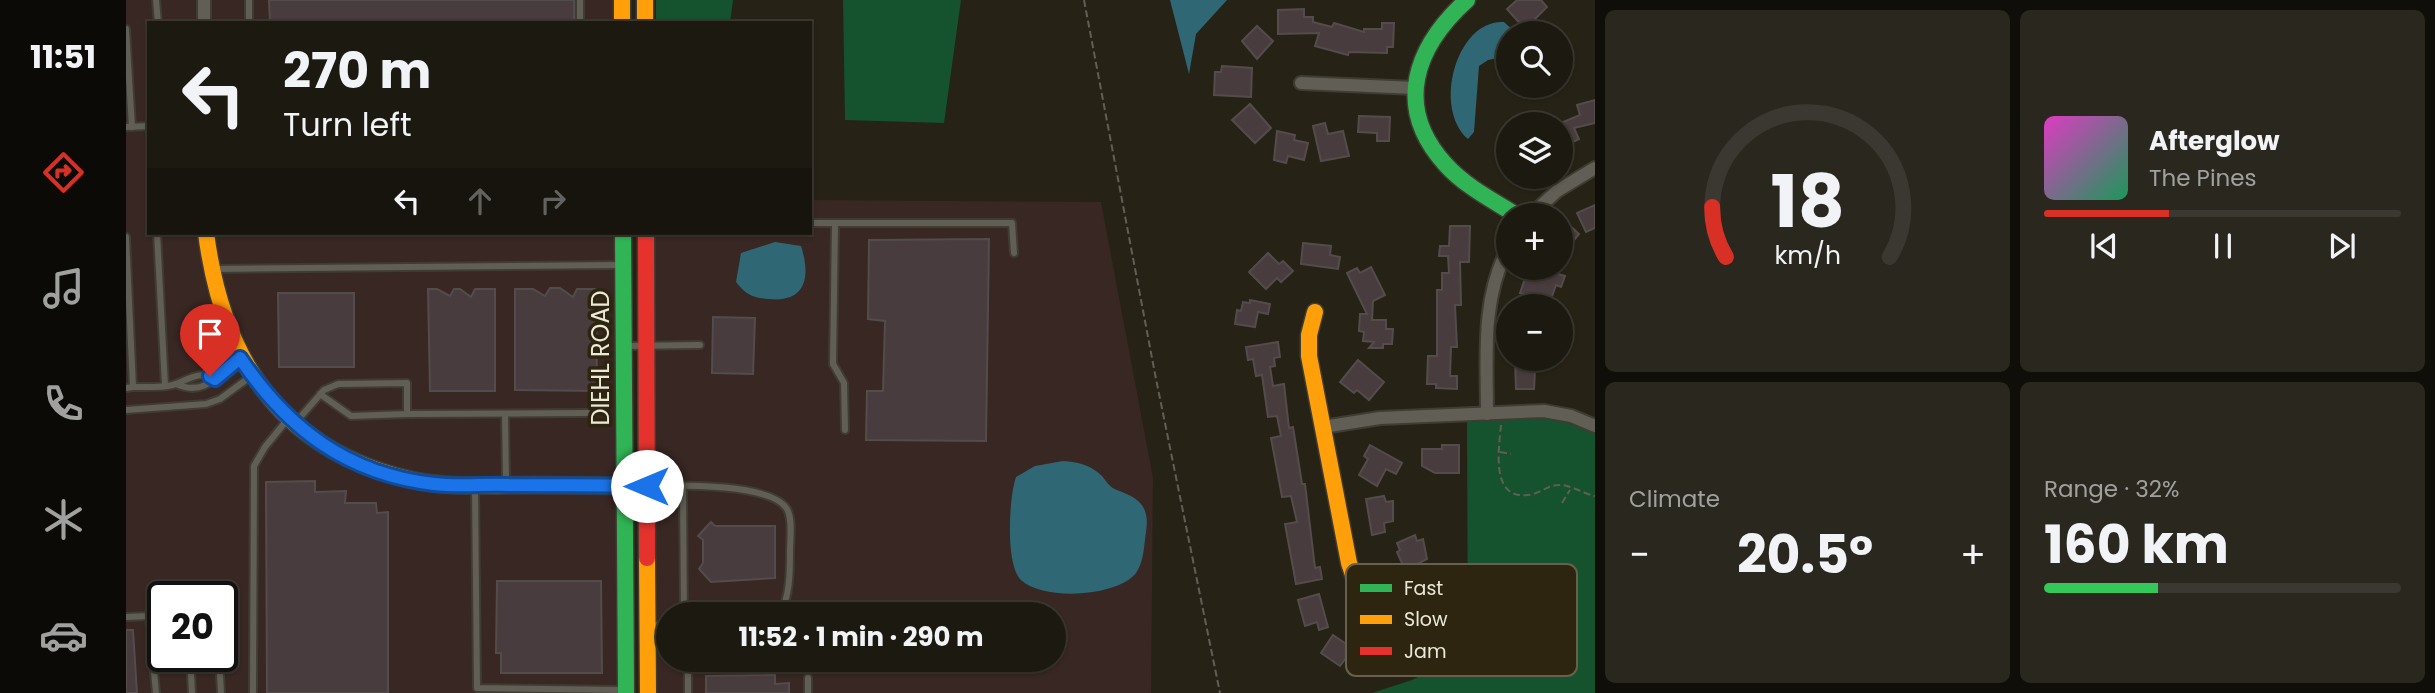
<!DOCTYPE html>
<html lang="en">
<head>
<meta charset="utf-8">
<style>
	:root { --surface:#1c1a10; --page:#29271e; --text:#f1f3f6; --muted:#a0a19f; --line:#3a3830; --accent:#d93025 }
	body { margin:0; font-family:Poppins,sans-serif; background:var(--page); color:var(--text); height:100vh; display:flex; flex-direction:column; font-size:26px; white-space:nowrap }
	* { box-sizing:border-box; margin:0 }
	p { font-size:23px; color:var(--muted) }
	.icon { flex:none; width:38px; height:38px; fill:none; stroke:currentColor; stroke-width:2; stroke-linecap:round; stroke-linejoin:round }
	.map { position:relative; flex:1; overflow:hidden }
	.sheet { display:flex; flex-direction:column; gap:10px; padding:10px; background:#0f0e09; width:840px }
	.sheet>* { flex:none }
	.top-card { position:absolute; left:21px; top:21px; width:665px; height:214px; border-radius:0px; box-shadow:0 2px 5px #0004,0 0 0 2px var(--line); background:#1c1a10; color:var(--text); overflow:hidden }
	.fabs { position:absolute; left:1370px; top:21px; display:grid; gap:14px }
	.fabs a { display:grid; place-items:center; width:77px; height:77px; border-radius:50%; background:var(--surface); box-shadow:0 2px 5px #0004,0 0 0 2px var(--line); font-size:35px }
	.speed { position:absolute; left:21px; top:581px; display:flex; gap:14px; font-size:35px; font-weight:700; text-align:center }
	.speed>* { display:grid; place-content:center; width:91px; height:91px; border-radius:50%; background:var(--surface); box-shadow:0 2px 5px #0004,0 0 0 2px var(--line); line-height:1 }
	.speed .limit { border:4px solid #111; border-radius:10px; background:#fff; color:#111 }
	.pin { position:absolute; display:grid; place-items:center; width:60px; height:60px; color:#fff; margin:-72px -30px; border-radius:50% 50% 50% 0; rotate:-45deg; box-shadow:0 0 7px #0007 }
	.pin .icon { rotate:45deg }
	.me { position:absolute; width:77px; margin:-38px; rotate:270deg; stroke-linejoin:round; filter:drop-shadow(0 0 5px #0008) }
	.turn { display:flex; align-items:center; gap:24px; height:147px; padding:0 21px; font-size:32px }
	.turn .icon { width:91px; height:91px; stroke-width:2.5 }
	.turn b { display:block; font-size:49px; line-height:60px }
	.lanes { display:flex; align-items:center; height:66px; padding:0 21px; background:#0003; justify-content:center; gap:35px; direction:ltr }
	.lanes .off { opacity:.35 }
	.big { font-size:52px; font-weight:700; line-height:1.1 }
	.sheet .card { flex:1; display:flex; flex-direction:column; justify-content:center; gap:10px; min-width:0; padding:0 24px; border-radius:10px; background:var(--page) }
	.sheet .dial { align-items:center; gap:0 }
	.dial svg { height:182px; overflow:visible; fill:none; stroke:var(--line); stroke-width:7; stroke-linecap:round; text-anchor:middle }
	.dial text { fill:var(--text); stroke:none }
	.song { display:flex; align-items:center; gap:21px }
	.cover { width:84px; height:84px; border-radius:10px; background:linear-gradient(135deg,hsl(310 70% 55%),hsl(150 70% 35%)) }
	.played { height:7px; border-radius:4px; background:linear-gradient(90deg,var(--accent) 35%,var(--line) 35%) }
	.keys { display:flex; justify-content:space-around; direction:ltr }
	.heat { display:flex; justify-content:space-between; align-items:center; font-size:38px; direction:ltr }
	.charge { height:10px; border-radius:5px; background:linear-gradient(90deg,#34c759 32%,var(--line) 0) }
	.sheet .tiles { flex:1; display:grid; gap:10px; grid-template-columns:repeat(2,1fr) }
	.trip { position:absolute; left:530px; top:602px; width:410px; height:70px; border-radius:35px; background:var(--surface); box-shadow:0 2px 5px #0004,0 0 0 2px var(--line); font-weight:700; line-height:70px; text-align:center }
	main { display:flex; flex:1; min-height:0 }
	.tabs { display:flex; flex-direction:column; width:126px; justify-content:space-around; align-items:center; background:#0b0a06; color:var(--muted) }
	.tabs .icon { width:49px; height:49px }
	.tabs .active { color:var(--accent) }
	.tabs b { font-size:32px; color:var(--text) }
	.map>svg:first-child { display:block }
	.industrial { fill:#382723; fill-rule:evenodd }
	.green { fill:#14532d }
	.water { fill:#2f6775 }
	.building { fill:#493c3f; stroke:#534c4a; stroke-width:2 }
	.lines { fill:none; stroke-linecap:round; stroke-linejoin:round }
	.lane-casing { stroke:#3f3c33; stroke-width:10 }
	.street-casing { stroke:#3f3c33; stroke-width:16 }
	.fast-casing { stroke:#3f3c33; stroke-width:19 }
	.slow-casing { stroke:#3f3c33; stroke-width:19 }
	.jam-casing { stroke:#3f3c33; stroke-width:19 }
	.path { stroke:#625e55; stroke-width:2; stroke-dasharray:7 3.5; stroke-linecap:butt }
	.lane { stroke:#615e55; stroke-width:6 }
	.street { stroke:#615e55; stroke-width:12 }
	.fast { stroke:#30b455; stroke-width:16 }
	.slow { stroke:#ff9f0a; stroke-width:16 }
	.jam { stroke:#e5322d; stroke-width:16 }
	.route-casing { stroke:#114b97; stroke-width:18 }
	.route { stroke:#1a73e8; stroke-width:12 }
	.labels { text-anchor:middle; stroke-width:7; stroke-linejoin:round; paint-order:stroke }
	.street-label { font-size:24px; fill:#ece8da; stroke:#2d250f }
	.key { fill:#2d250f; stroke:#66604c; stroke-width:2 }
	.key-label { font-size:19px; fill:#ece8da }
</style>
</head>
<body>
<main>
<nav class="tabs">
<b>11:51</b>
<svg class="icon active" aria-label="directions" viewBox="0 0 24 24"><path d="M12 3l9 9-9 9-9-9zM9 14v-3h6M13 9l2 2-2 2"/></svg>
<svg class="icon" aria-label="music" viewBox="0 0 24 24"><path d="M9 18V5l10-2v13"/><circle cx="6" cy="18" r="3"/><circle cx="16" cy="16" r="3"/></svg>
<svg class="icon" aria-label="phone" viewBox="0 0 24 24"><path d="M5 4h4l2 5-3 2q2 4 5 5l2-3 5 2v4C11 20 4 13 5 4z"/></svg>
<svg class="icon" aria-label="climate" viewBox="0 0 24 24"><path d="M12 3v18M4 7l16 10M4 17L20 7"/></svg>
<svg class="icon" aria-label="car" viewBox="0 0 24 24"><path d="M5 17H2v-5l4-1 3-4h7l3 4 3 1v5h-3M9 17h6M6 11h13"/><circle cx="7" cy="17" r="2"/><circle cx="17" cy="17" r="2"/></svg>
</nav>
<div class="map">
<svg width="1469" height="693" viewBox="0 0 1469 693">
	<rect width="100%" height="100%" fill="#262216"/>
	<g class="industrial">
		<path d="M0,0H489V23H23V233H488L493,693H0ZM37,597H96V656H37Z"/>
		<path d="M684,200L975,202L1027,478L1025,693H528L526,233H684ZM542,614H928V660H542Z"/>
	</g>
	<g class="green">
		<polygon points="530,0 607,0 604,23 530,23"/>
		<polygon points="717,0 835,0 818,123 719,120"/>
		<polygon points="1411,417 1439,422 1469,433 1469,693 1246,693 1286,680 1342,652 1341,422"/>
	</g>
	<g class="water">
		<polygon points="1044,0 1101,0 1070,34 1063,74"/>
		<path d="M1378,22L1390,33H1382V56L1362,60L1353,66L1348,132L1342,139C1306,107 1331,19 1378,22Z"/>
		<path d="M649,242L675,246C685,277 680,303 643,299C627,298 620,295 610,282L615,253Z"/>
		<path d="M937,461C952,462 965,465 976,476C981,482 983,487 991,490C1013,498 1024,506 1020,532C1018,545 1018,562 1010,573C991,597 917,601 895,580C879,565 883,497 890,477L909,466Z"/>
	</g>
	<g class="building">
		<polygon points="143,0 448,0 448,23 144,23"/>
		<polygon points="1391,0 1415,0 1421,7 1399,29 1381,9"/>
		<polygon points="1178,9 1178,17 1187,17 1187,22 1206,27 1208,23 1238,32 1238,29 1256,29 1256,23 1268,23 1267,47 1261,47 1261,53 1223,52 1222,55 1189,46 1193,33 1152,34 1152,10"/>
		<polygon points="1131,26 1147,41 1131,59 1116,41"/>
		<polygon points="1096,66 1126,68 1125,97 1088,95 1089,72 1095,72"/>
		<polygon points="1469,100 1469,123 1448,128 1453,139 1435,148 1435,123 1454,115 1451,105"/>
		<polygon points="1124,104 1145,128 1129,143 1106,120"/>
		<polygon points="1233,116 1264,117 1263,141 1251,141 1251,133 1232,132"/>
		<polygon points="1199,123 1202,134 1217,131 1223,156 1195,161 1187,126"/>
		<polygon points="1151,131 1169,135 1168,140 1182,143 1178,160 1162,156 1160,163 1148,160"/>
		<polygon points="1469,205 1469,228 1460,232 1451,213"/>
		<polygon points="1440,222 1453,234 1435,256 1435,227"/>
		<polygon points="1324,226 1344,226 1343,262 1334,262 1335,305 1329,305 1331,347 1325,347 1324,376 1331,376 1331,389 1310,388 1310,384 1301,384 1302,356 1311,356 1311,290 1316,290 1316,273 1323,273 1322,256 1313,256 1314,246 1323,246"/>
		<polygon points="863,239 860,441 740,440 741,391 757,391 759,321 742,319 743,240"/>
		<polygon points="1177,243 1205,246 1204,255 1214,257 1212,269 1175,264"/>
		<polygon points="1142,253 1153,264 1157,261 1167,271 1155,282 1151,278 1140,289 1123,272"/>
		<polygon points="1245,267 1259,295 1247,301 1246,320 1260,320 1260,329 1267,329 1266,344 1257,344 1257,348 1243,348 1248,342 1237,341 1238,332 1233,331 1234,314 1241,314 1221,273 1231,268 1234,273"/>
		<polygon points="1411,268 1439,276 1435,287 1430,285 1425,299 1407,293 1406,297 1394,293 1402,269 1410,272"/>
		<polygon points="424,288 434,288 447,297 451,289 470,289 471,391 389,390 389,289 407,289 419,296"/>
		<polygon points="302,289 311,289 324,296 328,289 334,289 345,297 349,289 369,289 369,391 304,391"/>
		<polygon points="152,293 228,293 228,367 153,367"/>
		<polygon points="1124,300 1144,304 1142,314 1132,312 1129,327 1109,324 1111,310 1115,311 1117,302 1124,303"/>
		<polygon points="587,317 629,318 627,374 586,373"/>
		<polygon points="1152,342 1154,357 1148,358 1149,366 1144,367 1147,386 1158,384 1163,428 1167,427 1176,484 1179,484 1189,568 1194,567 1196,579 1170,584 1159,524 1171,522 1165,496 1156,497 1145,438 1155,436 1151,416 1142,417 1136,375 1130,376 1127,359 1122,360 1120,347"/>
		<polygon points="1389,359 1413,360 1413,370 1409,370 1408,389 1390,389"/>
		<polygon points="1232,360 1258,382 1243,400 1231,390 1228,393 1214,382"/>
		<polygon points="1244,445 1276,463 1270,474 1260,469 1251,486 1233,475 1242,459 1238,456"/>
		<polygon points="1316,445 1333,445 1333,473 1309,473 1296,466 1296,449 1316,449"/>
		<polygon points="189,481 189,492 220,491 219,503 250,503 251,513 262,512 262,693 141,693 140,482"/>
		<polygon points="1258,496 1260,502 1267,501 1267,521 1258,523 1259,532 1246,535 1240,499"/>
		<polygon points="585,522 589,526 649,526 649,578 585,582 573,569 577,563 577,540 572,536"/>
		<polygon points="1289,535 1291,541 1297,539 1301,559 1293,563 1296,570 1282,577 1271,552 1274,550 1271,543"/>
		<polygon points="371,581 475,581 476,673 375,673 375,653 370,653"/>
		<polygon points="1193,594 1202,627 1193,630 1191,622 1179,626 1172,600"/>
		<polygon points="0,630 7,630 11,693 0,693"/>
		<polygon points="1207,635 1232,652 1226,662 1220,658 1214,666 1195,653"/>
		<polygon points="649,675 649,684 663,683 663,693 580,693 580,676"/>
	</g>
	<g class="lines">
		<g class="lane-casing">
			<g id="lane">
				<polyline points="30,0 32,23"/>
				<polyline points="123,0 123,23"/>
				<polyline points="454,0 454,23"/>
				<polyline points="0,29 6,127"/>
				<polyline points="0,127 23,126"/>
				<polyline points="684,223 886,223 888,253"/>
				<polyline points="709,224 707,364 718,383 719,430"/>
				<polyline points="31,233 39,386"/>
				<polyline points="0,237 7,387 0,388"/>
				<polyline points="86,269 495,265"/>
				<polyline points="500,346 574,345"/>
				<path d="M50,384C79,397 91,375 112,359"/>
				<path d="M7,387C20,387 34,388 47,385C61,381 74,369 89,379"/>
				<polyline points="0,410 80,404 94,399 124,377"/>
				<polyline points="281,414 462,413"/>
				<polyline points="379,414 380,483"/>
				<polyline points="170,422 198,390 212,384 281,383 281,414 225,416 194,394"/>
				<polyline points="349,485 351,688 498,690"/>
				<path d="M500,486C533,486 643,480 661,509C667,519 664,540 664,551C664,572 664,596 654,614"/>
				<polyline points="557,486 558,614"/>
				<polyline points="23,616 23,612 37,611"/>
				<polyline points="0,617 23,616 30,693"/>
				<polyline points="523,625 542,625"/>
				<polyline points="64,656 66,693"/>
				<polyline points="93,656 95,693"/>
				<polyline points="682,678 682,693"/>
				<polyline points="127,693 128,466 139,447 161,420"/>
				<polyline points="562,693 562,668"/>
			</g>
		</g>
		<g class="street-casing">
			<g id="street">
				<polyline points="78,0 78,23"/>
				<polyline points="1175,83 1289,88"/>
				<polyline points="1405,215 1431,191 1469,168"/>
				<path d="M1361,414C1361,357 1355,300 1382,248"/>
				<polyline points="1197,427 1254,418 1418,411 1445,416 1469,426"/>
			</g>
		</g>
		<g class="fast-casing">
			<g id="fast">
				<path d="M1341,0C1289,47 1267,107 1320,165C1339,186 1366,200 1390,215"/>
				<polyline points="497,233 500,693"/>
			</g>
		</g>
		<g class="slow-casing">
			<g id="slow">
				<polyline points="496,0 496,23"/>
				<polyline points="519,0 519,23"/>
				<path d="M80,233C97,363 157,453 291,481C329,488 370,485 408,485"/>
				<polyline points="1189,312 1183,335 1183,356 1223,563 1230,583 1246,603"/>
				<polyline points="521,558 522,693"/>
			</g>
		</g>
		<g class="jam-casing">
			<g id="jam">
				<polyline points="520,233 521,558"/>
				<polyline points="408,485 499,486"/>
			</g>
		</g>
		<g class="path">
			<polyline points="958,0 1030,379 1094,693"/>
			<path d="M1375,425C1373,448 1364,500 1402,495C1413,494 1422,485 1433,485C1443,484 1458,494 1469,496"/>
			<polyline points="1374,452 1385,454"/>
			<polyline points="1436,503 1444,490"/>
		</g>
		<use href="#lane" class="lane"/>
		<use href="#street" class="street"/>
		<use href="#fast" class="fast"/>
		<use href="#slow" class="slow"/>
		<use href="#jam" class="jam"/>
	</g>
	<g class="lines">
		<g class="route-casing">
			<path id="route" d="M84,376L89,379L114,358C162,429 221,474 308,484C332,487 358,484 382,485C428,485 475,485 521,486"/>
		</g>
		<use href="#route" class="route"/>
	</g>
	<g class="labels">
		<g class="street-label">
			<text transform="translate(475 358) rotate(-90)" y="8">DIEHL ROAD</text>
		</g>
	</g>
	<rect x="1220" y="564" width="231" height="112" rx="10" class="key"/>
	<rect x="1234" y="584" width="32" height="8" fill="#30b455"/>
	<rect x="1234" y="615" width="32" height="9" fill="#ff9f0a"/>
	<rect x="1234" y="647" width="32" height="8" fill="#e5322d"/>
	<g class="key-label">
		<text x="1278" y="595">Fast</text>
		<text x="1278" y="626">Slow</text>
		<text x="1278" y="658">Jam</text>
	</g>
</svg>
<div class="fabs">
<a><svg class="icon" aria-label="search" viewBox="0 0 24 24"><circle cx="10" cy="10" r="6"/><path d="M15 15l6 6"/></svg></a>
<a><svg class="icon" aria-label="layers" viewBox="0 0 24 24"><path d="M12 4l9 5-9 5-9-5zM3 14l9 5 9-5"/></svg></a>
<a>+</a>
<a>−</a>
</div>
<div class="speed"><div class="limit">20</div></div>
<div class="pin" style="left:84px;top:376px;background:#d93025"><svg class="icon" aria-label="arrive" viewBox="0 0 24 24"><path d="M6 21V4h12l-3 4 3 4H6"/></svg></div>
<svg class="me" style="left:521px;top:486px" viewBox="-20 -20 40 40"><circle r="19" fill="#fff"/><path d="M0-13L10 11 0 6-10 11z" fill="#1a73e8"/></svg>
<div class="trip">11:52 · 1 min · 290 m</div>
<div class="top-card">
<div class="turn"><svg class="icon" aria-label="left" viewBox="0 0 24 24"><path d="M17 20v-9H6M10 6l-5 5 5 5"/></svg><div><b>270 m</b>Turn left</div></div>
<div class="lanes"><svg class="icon" aria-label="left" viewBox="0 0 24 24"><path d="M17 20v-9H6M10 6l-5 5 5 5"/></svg><svg class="icon off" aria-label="ahead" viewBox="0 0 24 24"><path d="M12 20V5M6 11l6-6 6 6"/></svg><svg class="icon off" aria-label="right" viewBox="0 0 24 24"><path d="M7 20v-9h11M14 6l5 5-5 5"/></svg></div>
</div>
</div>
<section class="sheet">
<div class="tiles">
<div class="card dial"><svg viewBox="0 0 100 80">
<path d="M14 69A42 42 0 1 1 86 69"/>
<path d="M14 69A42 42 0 0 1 8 47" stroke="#d93025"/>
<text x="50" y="56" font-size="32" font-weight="700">18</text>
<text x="50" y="72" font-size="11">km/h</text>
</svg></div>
<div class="card">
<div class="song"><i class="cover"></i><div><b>Afterglow</b><p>The Pines</p></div></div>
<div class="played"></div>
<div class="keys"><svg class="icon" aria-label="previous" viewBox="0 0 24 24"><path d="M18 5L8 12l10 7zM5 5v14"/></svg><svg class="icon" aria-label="pause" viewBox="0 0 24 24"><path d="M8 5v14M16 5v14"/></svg><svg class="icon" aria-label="next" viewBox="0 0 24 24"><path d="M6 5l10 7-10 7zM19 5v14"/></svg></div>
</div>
<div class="card"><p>Climate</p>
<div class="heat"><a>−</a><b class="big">20.5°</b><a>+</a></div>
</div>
<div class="card"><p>Range · 32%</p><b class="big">160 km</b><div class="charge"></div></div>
</div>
</section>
</main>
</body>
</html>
